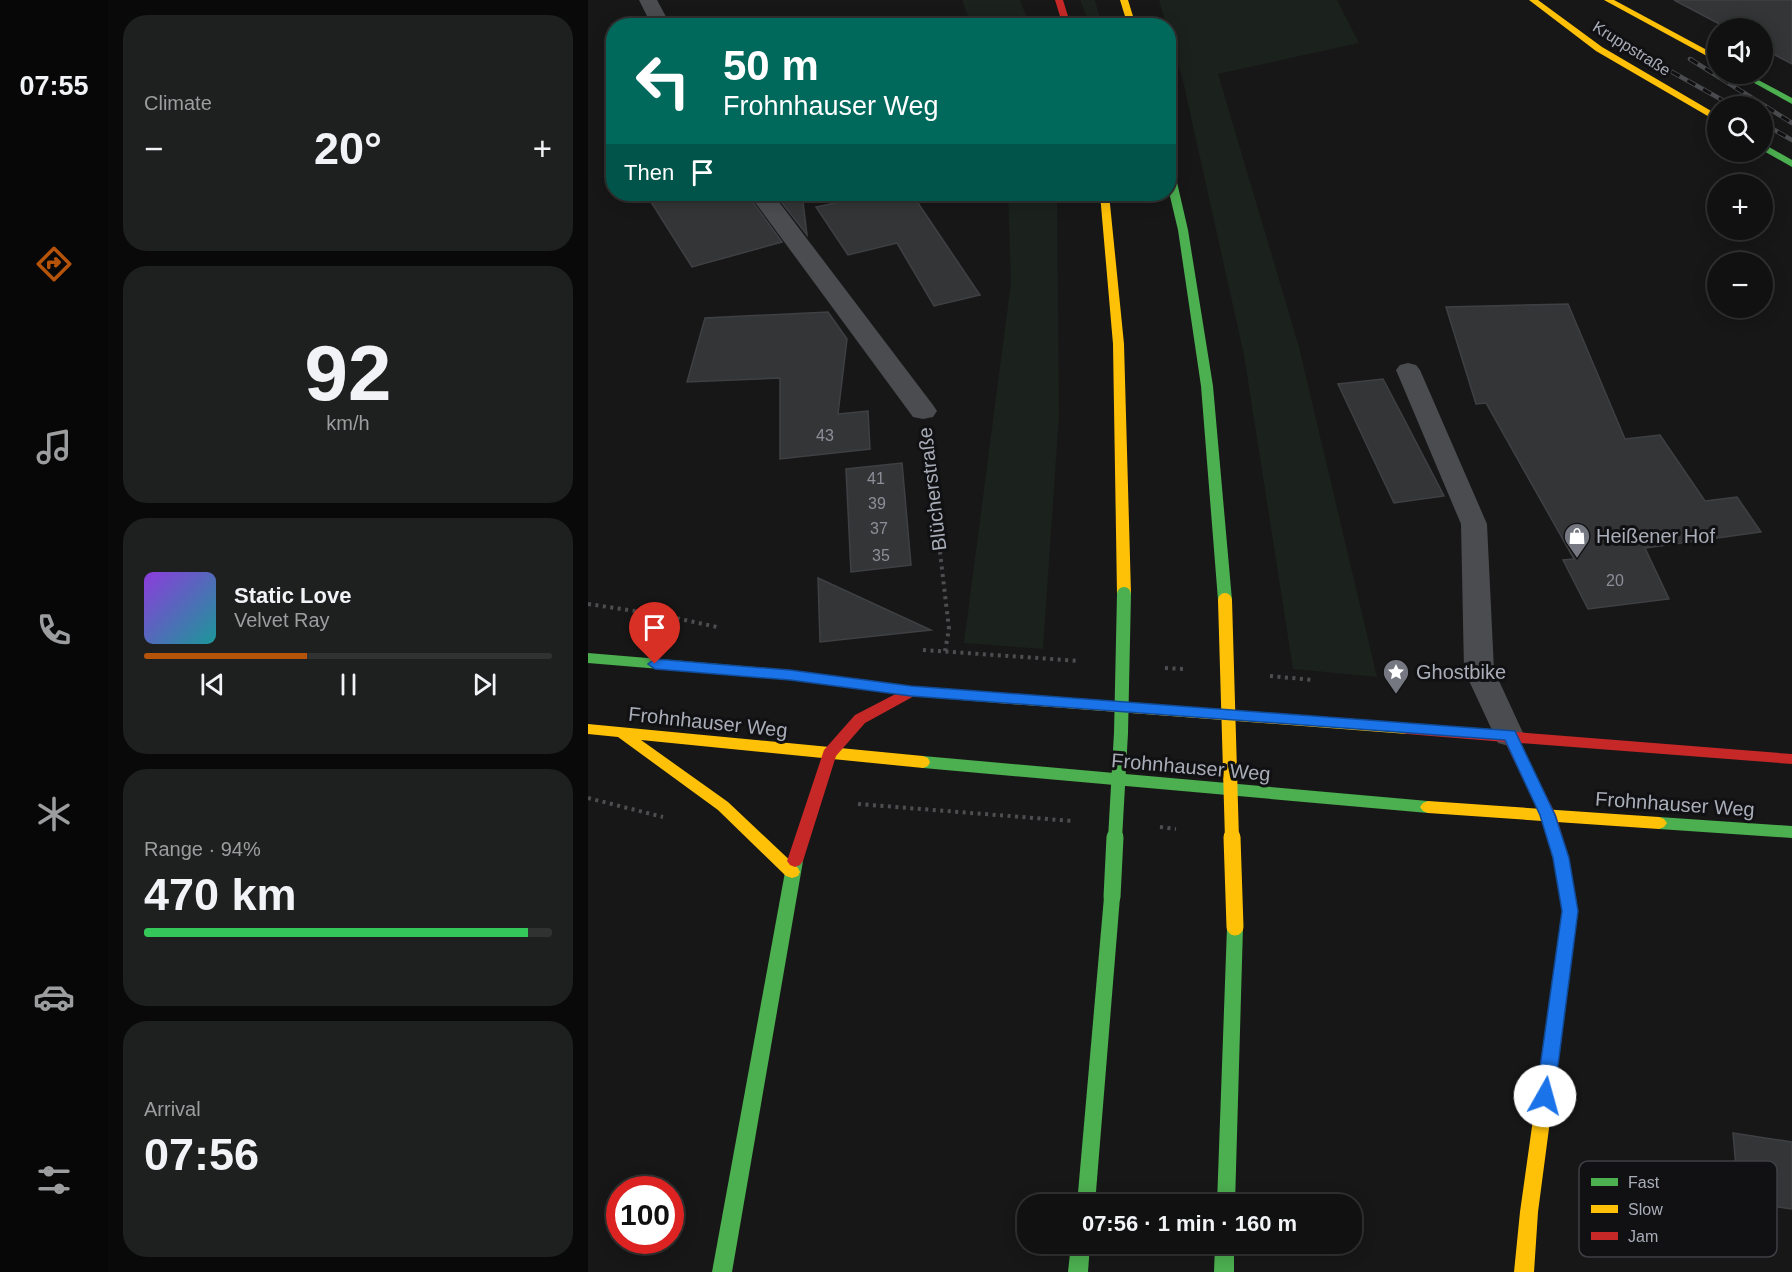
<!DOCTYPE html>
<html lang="en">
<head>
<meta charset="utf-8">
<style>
	:root { --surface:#111; --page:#1e1f1f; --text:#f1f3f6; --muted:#9c9d9f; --line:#303131; --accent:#b45309 }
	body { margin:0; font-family:Arial,sans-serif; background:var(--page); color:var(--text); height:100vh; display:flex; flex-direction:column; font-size:22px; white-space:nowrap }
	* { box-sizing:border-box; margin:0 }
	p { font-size:20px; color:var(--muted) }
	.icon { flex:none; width:33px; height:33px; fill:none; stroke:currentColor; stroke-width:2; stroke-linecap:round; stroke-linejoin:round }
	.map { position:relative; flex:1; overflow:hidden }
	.side { display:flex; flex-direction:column; gap:15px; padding:15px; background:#090909; width:480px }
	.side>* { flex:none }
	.hud { position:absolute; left:18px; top:18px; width:570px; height:183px; border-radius:24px; box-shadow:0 3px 15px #0003,0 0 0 2px var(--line); background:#00695c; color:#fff; overflow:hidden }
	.fabs { position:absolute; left:1119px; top:18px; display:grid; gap:12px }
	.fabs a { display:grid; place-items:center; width:66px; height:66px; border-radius:50%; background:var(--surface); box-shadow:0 3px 15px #0003,0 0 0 2px var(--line); font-size:30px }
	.speed { position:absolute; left:18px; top:1176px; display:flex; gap:12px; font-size:30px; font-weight:700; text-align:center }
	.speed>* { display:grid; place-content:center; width:78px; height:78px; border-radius:50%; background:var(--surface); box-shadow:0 3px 15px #0003,0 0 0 2px var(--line); line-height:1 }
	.speed .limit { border:9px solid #d22; background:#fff; color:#111 }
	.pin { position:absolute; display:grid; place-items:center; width:51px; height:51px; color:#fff; margin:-62px -26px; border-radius:50% 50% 50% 0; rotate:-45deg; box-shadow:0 0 6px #0007 }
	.pin .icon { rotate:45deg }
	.me { position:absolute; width:66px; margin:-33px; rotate:7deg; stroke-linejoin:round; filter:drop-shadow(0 0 4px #0008) }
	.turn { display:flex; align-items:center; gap:21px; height:126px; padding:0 18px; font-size:27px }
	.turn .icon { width:78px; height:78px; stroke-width:2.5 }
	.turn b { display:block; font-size:42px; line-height:51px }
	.then { display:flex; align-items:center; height:57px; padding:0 18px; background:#0003; gap:12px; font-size:22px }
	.big { font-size:45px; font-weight:800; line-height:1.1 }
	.side .card { flex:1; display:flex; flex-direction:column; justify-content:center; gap:9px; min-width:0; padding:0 21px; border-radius:24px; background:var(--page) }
	.side .dial { align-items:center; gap:0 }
	.dial b { font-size:78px; line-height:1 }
	.song { display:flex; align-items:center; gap:18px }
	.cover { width:72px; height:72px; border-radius:9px; background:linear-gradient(135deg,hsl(270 70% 55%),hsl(180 70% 35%)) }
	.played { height:6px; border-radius:3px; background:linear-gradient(90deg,var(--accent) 40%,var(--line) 40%) }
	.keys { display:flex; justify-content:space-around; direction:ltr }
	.heat { display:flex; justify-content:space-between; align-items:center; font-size:33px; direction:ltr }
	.charge { height:9px; border-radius:4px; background:linear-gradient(90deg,#34c759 94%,var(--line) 0) }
	.trip { position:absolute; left:429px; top:1194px; width:345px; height:60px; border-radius:24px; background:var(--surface); box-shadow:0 3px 15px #0003,0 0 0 2px var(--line); font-weight:800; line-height:60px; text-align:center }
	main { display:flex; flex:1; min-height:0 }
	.menu { display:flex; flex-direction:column; width:108px; justify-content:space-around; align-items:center; background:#070707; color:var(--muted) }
	.menu .icon { width:42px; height:42px }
	.menu .current { color:var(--accent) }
	.menu b { font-size:27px; color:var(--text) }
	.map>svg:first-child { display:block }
	.green { fill:#1b211c }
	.building { fill:#343537; stroke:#3f4043; stroke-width:1.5 }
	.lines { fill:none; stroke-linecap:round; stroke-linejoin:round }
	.path-far1 { stroke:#4d4e52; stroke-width:3; stroke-dasharray:2 4; stroke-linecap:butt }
	.path { stroke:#4d4e52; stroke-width:4; stroke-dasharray:3 4.5; stroke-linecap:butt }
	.lane { fill:#4b4c50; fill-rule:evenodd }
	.street { fill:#4b4c50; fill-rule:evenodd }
	.fast { fill:#4caf50; fill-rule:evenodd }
	.slow { fill:#ffc107; fill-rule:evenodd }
	.jam { fill:#c62828; fill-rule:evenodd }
	.rail-casing { stroke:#4b4c4f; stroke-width:4.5 }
	.rail { stroke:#111113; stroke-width:3; stroke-dasharray:9; stroke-linecap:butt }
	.fast-bridge-far1 { stroke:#4caf50; stroke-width:14 }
	.fast-bridge { stroke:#4caf50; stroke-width:17 }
	.slow-bridge-far1 { stroke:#ffc107; stroke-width:14 }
	.slow-bridge { stroke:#ffc107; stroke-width:17 }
	.route { fill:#1a73e8; stroke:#114b97; stroke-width:1.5 }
	.labels { text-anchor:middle; stroke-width:6; stroke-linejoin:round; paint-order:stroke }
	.far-street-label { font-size:16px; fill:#a8adb8; stroke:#111113 }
	.number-label { font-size:16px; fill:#8b8f98 }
	.street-label { font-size:20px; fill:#a8adb8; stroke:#111113 }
	.poi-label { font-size:20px; fill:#a8adb8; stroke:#111113; text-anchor:start }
	.key { fill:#111113; stroke:#3e4045; stroke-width:1.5 }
	.key-label { font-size:16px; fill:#a8adb8 }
</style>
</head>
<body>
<main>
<nav class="menu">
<b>07:55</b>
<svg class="icon current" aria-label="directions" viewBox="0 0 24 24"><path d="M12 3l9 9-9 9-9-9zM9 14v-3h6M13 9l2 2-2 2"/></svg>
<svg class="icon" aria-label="music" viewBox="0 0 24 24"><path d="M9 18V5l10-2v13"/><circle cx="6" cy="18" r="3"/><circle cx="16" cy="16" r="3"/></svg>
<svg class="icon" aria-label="phone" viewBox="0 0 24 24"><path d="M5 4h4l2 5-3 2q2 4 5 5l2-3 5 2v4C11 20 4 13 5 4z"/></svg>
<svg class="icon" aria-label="climate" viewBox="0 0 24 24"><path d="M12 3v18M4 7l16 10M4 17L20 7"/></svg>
<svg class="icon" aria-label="car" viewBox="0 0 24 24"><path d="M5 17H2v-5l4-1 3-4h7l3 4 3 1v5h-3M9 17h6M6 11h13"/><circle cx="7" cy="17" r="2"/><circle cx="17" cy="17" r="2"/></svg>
<svg class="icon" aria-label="filters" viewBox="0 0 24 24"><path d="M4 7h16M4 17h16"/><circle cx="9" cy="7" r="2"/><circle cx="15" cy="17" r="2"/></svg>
</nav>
<section class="side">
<div class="card"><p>Climate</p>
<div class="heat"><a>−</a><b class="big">20°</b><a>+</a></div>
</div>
<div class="card dial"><b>92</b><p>km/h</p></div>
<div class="card">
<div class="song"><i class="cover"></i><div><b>Static Love</b><p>Velvet Ray</p></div></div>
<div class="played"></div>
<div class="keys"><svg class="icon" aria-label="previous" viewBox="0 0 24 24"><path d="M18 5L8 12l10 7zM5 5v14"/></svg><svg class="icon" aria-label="pause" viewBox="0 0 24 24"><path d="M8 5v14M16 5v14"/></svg><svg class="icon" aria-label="next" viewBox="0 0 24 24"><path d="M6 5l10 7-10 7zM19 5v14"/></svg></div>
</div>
<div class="card"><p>Range · 94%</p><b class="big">470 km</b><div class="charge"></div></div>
<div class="card"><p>Arrival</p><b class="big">07:56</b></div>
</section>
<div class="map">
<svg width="1204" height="1272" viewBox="0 0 1204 1272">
	<rect width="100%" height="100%" fill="#171717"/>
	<g class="green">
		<polygon points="374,0 432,0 442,25 383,25"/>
		<polygon points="492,0 507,0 514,25 502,25"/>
		<polygon points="571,0 749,0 771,43 630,74 711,347 789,677 705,669 656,355 595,81 581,33 580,26 578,25"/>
		<polygon points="420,194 469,194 471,415 455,649 376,643 423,282"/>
	</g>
	<g class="building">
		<polygon points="1086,0 1204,0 1204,64 1174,48 1174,28 1139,28"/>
		<polygon points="58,194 159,194 194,242 104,267"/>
		<polygon points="187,194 214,194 219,235"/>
		<polygon points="289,194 324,194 392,295 346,306 309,243 260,255 228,207"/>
		<polygon points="980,304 1037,439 1072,435 1117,501 1149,497 1173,532 1057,548 1081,599 1000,609 975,560 986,559 898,403 888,404 858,307"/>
		<polygon points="240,312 259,339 250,414 280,411 282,449 192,459 192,378 99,382 117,318"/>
		<polygon points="795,379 814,415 856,496 806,503 750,384"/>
		<polygon points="314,463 323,565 263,572 258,469"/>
		<polygon points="230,578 343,630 232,642"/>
		<polygon points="1145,1133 1204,1142 1204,1209 1151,1201"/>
	</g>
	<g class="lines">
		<polyline class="path-far1" points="339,445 345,493"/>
		<g class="path">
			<polyline points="345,492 361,629 357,651"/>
			<polyline points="0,604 74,615 129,627"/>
			<polyline points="335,650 492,661"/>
			<polyline points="577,668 596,669"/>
			<polyline points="682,676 725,680"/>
			<polyline points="0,798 75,817"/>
			<polyline points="270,804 484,821"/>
			<polyline points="572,827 588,829"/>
		</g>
		<polygon class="lane" points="820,363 828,365 832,370 899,524 906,670 936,735 932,743 921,746 910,743 876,670 873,524 808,370 812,365"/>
		<g class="street">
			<polygon points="51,0 69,0 83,26 64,26"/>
			<polygon points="161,194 185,194 345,405 349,411 345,417 335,419 325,417"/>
		</g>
		<g class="fast">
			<polygon points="1150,74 1159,74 1204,98 1204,104"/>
			<polygon points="1174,143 1204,160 1204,167 1174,150"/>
			<polygon points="580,162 585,165 600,230 625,386 644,600 637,604 630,600 613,386 590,230 580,188"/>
			<polygon points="0,653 202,670 323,686 410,693 415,694 417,698 415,702 410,703 323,696 202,680 0,663"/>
			<polygon points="335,756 840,801 845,803 848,807 845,811 840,813 335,768 330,766 328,762 330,758"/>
			<polygon points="1071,817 1204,826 1204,838 1071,829 1066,827 1063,823 1066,819"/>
			<polygon points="207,855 212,857 215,861 144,1272 124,1272 199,861 202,857"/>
			<polygon points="524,891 530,892 532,897 507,1204 489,1204 516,897 518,892"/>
			<polygon points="647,920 653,922 655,927 647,1204 629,1204 639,927 641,922"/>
			<polygon points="483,1244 502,1244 500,1272 480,1272"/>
			<polygon points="627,1244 646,1244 646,1272 626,1272"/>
		</g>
		<g class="slow">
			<polygon points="532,0 540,0 548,26 540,26"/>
			<polygon points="941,0 950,0 1014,47 1130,115 1130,122 1008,51"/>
			<polygon points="1016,0 1026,0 1130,56 1130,62"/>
			<polygon points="512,194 521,194 536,344 543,594 536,598 529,594 525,344"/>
			<polygon points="410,693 819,724 824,725 826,729 824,733 819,734 410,703 405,702 403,698 405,694"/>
			<polygon points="0,724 335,756 340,758 342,762 340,766 335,768 53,740 140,802 210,868 212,872 210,876 204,878 198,876 130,810 30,737 0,734"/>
			<polygon points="840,801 1071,817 1076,819 1079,823 1076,827 1071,829 840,813 835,811 832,807 835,803"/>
			<polygon points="972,977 978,979 980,984 950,1212 946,1272 926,1272 932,1212 964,984 966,979"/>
		</g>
		<g class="jam">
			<polygon points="467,0 475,0 483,26 475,26"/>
			<polygon points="323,686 328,687 330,691 328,695 277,723 248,756 215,861 212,865 207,867 202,865 199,861 236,750 267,715"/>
			<polygon points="819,724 916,731 921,730 927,732 1204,754 1204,764 932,743 968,815 981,858 990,911 980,984 978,989 972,991 966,989 964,984 974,911 965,858 952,815 917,742 819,734 814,733 812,729 814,725"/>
		</g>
		<g class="rail-casing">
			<g id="rail">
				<polyline points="1102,59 1204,123"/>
				<polyline points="1068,63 1145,106"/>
				<polyline points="1174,123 1204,140"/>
			</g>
		</g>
		<use href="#rail" class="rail"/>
		<polyline class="fast-bridge-far1" points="527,839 533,733 536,594"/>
		<polyline class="fast-bridge" points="524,897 527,837"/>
		<polyline class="slow-bridge-far1" points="637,600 644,839"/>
		<polyline class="slow-bridge" points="644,837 647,927"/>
	</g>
	<polygon class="route" points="67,659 202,670 323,686 927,731 967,815 981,858 990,911 966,1096 963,1102 957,1104 951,1102 948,1096 974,911 965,858 952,815 917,740 323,696 202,680 67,669 60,664"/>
	<defs>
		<g id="shop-pin" transform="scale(1.35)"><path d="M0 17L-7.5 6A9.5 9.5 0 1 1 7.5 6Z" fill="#757880" stroke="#111113"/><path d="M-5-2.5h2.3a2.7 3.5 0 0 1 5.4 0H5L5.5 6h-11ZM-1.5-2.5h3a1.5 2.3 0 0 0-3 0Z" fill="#fff"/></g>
		<g id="sight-pin" transform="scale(1.35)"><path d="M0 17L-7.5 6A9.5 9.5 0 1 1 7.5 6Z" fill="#757880" stroke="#111113"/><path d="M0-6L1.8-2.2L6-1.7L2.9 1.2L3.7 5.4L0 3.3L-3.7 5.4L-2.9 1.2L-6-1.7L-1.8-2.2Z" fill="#fff"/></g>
	</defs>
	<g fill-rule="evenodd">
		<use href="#shop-pin" x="989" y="536"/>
		<use href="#sight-pin" x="808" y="672"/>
	</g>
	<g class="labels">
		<g class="far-street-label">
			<text transform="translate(1044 48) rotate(32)" y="6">Kruppstraße</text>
		</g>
		<g class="number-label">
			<text x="237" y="441">43</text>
			<text x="288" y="484">41</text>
			<text x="289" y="509">39</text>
			<text x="291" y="534">37</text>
			<text x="293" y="561">35</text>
			<text x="1027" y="586">20</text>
		</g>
		<g class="street-label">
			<text transform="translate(344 489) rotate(-97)" y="7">Blücherstraße</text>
			<text transform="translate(120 722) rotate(6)" y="7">Frohnhauser Weg</text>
			<text transform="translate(603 767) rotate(5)" y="7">Frohnhauser Weg</text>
			<text transform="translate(1087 804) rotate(4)" y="7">Frohnhauser Weg</text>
		</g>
		<g class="poi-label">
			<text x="1008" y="543">Heißener Hof</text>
			<text x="828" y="679">Ghostbike</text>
		</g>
	</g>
	<rect x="991" y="1161" width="198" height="96" rx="9" class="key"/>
	<rect x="1003" y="1178" width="27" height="8" fill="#4caf50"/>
	<rect x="1003" y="1205" width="27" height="8" fill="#ffc107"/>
	<rect x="1003" y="1232" width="27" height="8" fill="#c62828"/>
	<g class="key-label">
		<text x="1040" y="1188">Fast</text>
		<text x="1040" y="1215">Slow</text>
		<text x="1040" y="1242">Jam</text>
	</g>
</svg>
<div class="fabs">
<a><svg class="icon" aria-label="sound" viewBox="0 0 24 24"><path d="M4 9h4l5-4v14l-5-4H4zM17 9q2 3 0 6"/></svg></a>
<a><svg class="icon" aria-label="search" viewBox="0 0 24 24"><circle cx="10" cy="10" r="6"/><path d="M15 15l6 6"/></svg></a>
<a>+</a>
<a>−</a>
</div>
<div class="speed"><div class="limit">100</div></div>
<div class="pin" style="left:67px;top:664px;background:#d93025"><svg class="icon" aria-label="arrive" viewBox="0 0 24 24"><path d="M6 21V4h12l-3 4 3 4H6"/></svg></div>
<svg class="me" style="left:957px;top:1096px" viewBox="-20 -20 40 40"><circle r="19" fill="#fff"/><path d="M0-13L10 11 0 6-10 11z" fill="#1a73e8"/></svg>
<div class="trip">07:56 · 1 min · 160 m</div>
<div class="hud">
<div class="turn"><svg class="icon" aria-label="left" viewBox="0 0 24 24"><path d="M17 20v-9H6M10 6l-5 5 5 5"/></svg><div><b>50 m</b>Frohnhauser Weg</div></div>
<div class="then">Then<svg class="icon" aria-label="arrive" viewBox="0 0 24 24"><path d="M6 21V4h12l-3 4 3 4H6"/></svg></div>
</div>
</div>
</main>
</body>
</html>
